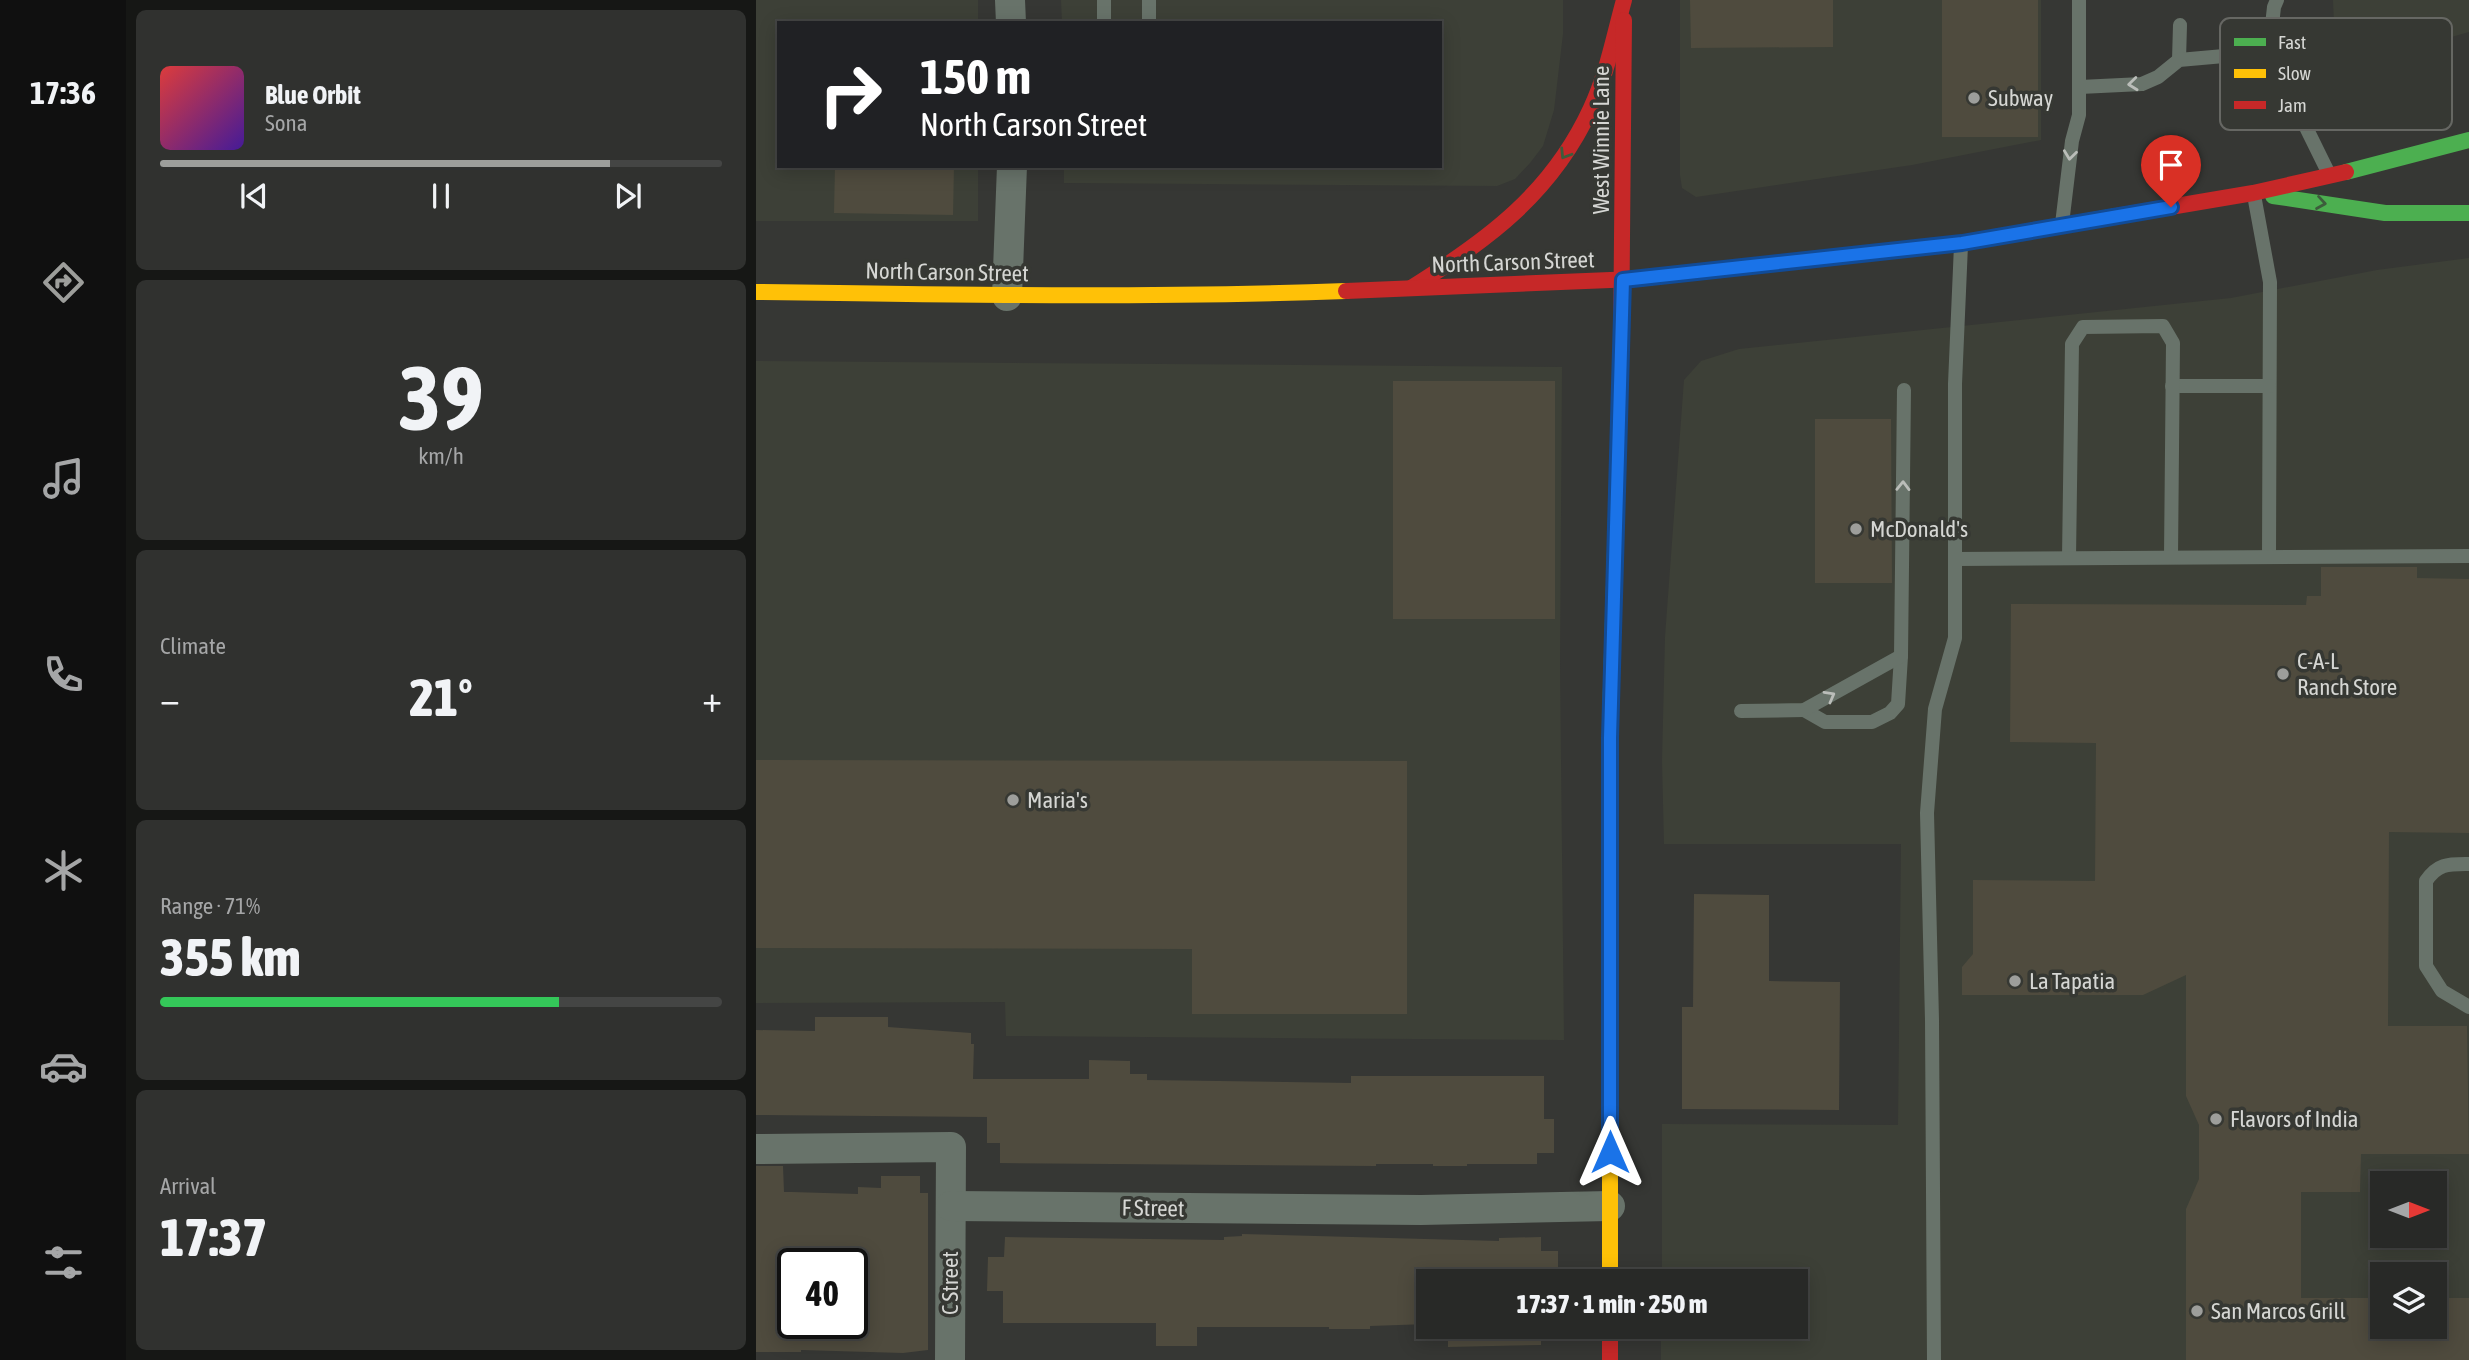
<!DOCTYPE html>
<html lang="en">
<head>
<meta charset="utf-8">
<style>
	:root { --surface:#282927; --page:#30312f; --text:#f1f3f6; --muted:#a5a6a7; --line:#444544; --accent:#9d9e9b }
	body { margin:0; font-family:"Asap Condensed",sans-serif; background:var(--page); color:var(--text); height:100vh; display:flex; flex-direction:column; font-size:26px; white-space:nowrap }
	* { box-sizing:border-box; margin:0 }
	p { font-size:23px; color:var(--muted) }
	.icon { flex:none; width:38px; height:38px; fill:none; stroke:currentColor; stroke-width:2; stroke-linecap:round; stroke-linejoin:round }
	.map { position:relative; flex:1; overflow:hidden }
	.details { display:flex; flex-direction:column; gap:10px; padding:10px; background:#161715; width:630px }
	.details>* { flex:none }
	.hud { position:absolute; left:21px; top:21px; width:665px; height:147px; border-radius:0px; box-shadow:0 4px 18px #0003,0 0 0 2px var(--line); background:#202124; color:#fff; overflow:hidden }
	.needle { width:46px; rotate:90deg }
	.buttons { position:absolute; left:1614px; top:1171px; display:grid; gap:14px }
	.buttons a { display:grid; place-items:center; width:77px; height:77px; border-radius:0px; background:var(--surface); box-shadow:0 4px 18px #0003,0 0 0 2px var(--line); font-size:35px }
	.speed { position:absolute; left:21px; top:1248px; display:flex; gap:14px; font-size:35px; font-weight:700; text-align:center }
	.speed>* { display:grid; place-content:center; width:91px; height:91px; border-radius:50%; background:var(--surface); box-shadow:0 4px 18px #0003,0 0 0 2px var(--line); line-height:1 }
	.speed .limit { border:4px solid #111; border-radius:10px; background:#fff; color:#111 }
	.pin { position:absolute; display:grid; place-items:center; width:60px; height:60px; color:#fff; margin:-72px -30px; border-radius:50% 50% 50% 0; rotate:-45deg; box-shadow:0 0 7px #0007 }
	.pin .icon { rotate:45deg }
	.me { position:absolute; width:77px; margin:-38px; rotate:0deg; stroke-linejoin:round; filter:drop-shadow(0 0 5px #0008) }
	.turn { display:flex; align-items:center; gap:24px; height:147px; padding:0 28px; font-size:32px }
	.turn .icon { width:91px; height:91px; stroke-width:2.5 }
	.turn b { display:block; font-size:49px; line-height:60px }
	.big { font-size:52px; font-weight:800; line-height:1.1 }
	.details .card { flex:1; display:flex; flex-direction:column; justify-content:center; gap:10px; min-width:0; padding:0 24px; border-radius:10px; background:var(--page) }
	.details .dial { align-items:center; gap:0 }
	.dial b { font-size:91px; line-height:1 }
	.song { display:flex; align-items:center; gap:21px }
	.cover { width:84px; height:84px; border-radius:10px; background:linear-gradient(135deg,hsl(0 70% 55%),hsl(260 70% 35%)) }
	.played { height:7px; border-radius:4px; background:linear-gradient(90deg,var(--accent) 80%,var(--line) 80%) }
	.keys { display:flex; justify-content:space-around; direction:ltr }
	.heat { display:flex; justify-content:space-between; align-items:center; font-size:38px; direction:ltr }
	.charge { height:10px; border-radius:5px; background:linear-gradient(90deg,#34c759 71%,var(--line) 0) }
	.trip { position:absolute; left:660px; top:1269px; width:392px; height:70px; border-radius:0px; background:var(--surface); box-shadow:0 4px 18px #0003,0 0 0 2px var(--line); font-weight:800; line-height:70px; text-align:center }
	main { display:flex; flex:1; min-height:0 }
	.menu { display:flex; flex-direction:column; width:126px; justify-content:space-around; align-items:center; background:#101010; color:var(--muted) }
	.menu .icon { width:49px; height:49px }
	.menu .on { color:var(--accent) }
	.menu b { font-size:32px; color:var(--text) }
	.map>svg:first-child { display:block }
	.built { fill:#3d4037; fill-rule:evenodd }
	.building { fill:#4f4b3e; fill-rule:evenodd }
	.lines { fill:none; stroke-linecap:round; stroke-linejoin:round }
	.lane { stroke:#68736a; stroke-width:14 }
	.street { stroke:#68736a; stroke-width:30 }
	.fast { stroke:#4caf50; stroke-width:16 }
	.slow { stroke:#ffc107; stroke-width:16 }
	.jam { stroke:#c62828; stroke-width:16 }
	.oneway { stroke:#babdb9 }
	.oneway2 { stroke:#3d5c3c }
	.route-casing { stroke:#114b97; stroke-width:18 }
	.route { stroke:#1a73e8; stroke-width:12 }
	.poi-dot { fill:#9d9e9b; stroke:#363833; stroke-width:2.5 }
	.labels { text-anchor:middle; stroke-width:7; stroke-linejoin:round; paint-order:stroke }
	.poi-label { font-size:23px; fill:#d5d6d3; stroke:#363833; text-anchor:start }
	.street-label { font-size:23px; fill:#d5d6d3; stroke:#363833 }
	.key { fill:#363833; stroke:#666763; stroke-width:2 }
	.key-label { font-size:19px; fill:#d5d6d3 }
</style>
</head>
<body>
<main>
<nav class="menu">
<b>17:36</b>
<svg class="icon on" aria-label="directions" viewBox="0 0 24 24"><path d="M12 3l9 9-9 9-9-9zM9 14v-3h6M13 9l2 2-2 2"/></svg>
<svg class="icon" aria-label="music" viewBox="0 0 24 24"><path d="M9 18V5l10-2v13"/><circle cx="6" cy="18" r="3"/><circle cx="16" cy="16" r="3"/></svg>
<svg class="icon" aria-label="phone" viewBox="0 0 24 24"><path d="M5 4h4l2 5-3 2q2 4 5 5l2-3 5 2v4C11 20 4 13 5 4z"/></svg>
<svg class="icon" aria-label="climate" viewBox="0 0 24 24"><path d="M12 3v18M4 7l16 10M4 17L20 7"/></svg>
<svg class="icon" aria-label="car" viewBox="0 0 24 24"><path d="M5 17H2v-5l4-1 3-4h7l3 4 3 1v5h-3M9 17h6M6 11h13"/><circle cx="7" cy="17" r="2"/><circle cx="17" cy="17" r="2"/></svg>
<svg class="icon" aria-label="filters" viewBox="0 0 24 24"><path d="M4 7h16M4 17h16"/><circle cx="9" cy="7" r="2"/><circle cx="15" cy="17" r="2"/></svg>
</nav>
<section class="details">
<div class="card">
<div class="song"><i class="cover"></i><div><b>Blue Orbit</b><p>Sona</p></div></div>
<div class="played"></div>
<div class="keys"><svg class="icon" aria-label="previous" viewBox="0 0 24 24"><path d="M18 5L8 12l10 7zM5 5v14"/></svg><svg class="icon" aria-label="pause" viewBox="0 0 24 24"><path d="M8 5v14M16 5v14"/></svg><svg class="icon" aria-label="next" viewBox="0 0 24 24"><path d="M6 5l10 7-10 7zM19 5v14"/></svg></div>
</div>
<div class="card dial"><b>39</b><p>km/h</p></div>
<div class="card"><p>Climate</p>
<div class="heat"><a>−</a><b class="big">21°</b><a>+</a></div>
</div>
<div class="card"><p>Range · 71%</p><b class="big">355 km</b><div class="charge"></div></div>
<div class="card"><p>Arrival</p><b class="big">17:37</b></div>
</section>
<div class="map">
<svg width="1713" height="1360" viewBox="0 0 1713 1360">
	<rect width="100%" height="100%" fill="#363734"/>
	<g class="built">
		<polygon points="0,0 222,0 222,23 23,23 23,166 222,166 222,221 0,221"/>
		<polygon points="305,0 807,0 807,34 798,110 787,146 774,163 759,179 741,186 308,183 308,166 684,166 684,23 306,23"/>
		<polygon points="924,0 1285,0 1285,140 1156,165 940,197 926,188 924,175"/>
		<polygon points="1577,0 1713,0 1713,32 1580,70"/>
		<path d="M1713,258V1360H905V1327L1040,1326V1281H906V1124L1142,1125L1145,844H908L906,761L909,637L928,380L945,361L983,349L1475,298L1621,270ZM1626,1183H1678V1236H1626ZM1626,1274H1678V1326H1626Z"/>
		<polygon points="0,361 806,367 804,666 808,1040 250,1036 249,1002 0,1003"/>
	</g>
	<g class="building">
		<polygon points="934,0 1077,0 1077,47 935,48"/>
		<rect x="1186" y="0" width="96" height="137"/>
		<polygon points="79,166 198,166 197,215 78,213"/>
		<rect x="637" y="381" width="162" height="238"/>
		<polygon points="1059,419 1135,419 1136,583 1059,583"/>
		<polygon points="1565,567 1661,567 1661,578 1713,579 1713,833 1633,832 1632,1026 1711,1026 1713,1154 1605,1154 1604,1192 1545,1192 1545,1298 1626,1298 1626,1326 1678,1326 1678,1298 1713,1298 1713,1360 1430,1360 1430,1209 1443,1179 1443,1125 1430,1096 1430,975 1387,995 1206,995 1206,967 1217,954 1217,880 1339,881 1340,743 1254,742 1255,604 1550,605 1551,596 1565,596"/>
		<polygon points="0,760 651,761 651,1014 436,1014 436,949 0,948"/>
		<polygon points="938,894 1013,895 1013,981 1084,982 1083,1110 926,1109 926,1007 937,1007"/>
		<polygon points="59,1017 132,1017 132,1027 215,1033 215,1044 218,1044 217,1079 333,1079 333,1060 374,1061 374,1074 391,1074 391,1080 595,1083 595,1076 788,1076 788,1119 798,1119 798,1153 781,1153 781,1164 711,1164 711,1166 677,1166 677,1164 620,1164 620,1166 244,1163 244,1143 231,1143 231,1117 0,1115 0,1030 59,1031"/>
		<path d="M0,1166H27L28,1192H36L102,1194V1187L125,1188V1176H164V1193H172V1350L147,1353L45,1350V1352H0ZM37,1264H96V1323H37Z"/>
		<polygon points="486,1234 743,1241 743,1238 785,1237 785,1251 802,1251 802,1281 672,1281 672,1324 614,1326 614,1329 573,1329 573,1327 441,1327 441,1346 400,1346 400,1323 247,1323 247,1291 231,1291 232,1257 248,1257 249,1237 468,1240 468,1237 486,1236"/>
		<polygon points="680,1326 785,1326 785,1345 692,1347 692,1340 680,1339"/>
	</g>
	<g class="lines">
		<g class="lane">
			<polyline points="348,0 348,23"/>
			<polyline points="393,0 393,23"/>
			<polyline points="1521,0 1518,7 1513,52 1573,174"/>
			<polyline points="1423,60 1424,25"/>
			<polyline points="1324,87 1386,84 1402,77 1423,60 1513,52"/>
			<polyline points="1498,195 1514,282 1513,556"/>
			<polyline points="1306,224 1316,141 1323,115 1323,0"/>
			<polyline points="1416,386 1513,386"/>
			<polyline points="1313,558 1316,344 1327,327 1407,326 1417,343 1415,557"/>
			<polyline points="1200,559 1713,556"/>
			<polyline points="1048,710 1069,722 1116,722 1134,713 1142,704 1145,656"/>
			<polyline points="985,711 1048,710 1145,656 1148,390"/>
			<path d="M1713,864C1693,864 1682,863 1670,881V966L1686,991L1713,1007"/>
			<polyline points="1178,1360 1176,1020 1171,813 1179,709 1199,638 1199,384 1205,245"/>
		</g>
		<g class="street">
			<polyline points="254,0 255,23"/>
			<polyline points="251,296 256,166"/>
			<polyline points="0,1149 195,1147 194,1360"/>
			<polyline points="195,1206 665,1210 854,1206"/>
		</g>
		<g class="fast">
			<polyline points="1590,172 1713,140"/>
			<polyline points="1517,196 1629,213 1713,213"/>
			<polyline points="879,279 1206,243 1361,216"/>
			<polyline points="854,721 865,347"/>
		</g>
		<g class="slow">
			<path d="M0,292C197,295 393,298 590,291"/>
			<polyline points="854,1281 854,721"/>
		</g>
		<g class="jam">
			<polyline points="1361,216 1497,193 1590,172"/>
			<path d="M655,288C732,240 796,193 835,108C851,74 858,36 868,0"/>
			<polyline points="590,291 879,279"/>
			<polyline points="865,347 868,20"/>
			<polyline points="854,1326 854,1360"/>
		</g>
	</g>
	<defs><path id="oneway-chevron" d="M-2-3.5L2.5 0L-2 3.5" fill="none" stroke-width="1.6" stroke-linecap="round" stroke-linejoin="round" transform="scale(1.75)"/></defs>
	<g class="oneway">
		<use href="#oneway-chevron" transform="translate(1377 84) rotate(174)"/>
		<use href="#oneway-chevron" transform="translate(1314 155) rotate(97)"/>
		<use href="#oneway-chevron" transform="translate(1147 486) rotate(-89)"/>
		<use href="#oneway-chevron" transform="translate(1074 696) rotate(-29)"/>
	</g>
	<g class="oneway2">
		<use href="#oneway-chevron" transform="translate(809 154) rotate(122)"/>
		<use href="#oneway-chevron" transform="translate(1565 203) rotate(9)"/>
	</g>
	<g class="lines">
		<g class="route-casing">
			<polyline id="route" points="854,1152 854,738 867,280 1206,243 1415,207"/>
		</g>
		<use href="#route" class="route"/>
	</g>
	<g class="poi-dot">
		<circle cx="1218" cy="98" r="7"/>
		<circle cx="1100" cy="529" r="7"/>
		<circle cx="1527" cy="674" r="7"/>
		<circle cx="257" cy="800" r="7"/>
		<circle cx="1259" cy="981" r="7"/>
		<circle cx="1460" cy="1119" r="7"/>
		<circle cx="1441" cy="1311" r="7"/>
	</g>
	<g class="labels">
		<g class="poi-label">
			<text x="1232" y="106">Subway</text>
			<text x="1114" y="537">McDonald's</text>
			<text x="1541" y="669">C-A-L<tspan x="1541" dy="26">Ranch Store</tspan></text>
			<text x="271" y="808">Maria's</text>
			<text x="1273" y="989">La Tapatia</text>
			<text x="1474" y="1127">Flavors of India</text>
			<text x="1455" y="1319">San Marcos Grill</text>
		</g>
		<g class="street-label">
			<text transform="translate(845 140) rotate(-90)" y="8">West Winnie Lane</text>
			<text transform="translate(757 262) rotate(-2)" y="8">North Carson Street</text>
			<text transform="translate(191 272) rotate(1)" y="8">North Carson Street</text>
			<text transform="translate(397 1208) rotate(1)" y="8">F Street</text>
			<text transform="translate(194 1283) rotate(-90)" y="8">C Street</text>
		</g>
	</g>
	<rect x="1464" y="18" width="232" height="112" rx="10" class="key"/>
	<rect x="1478" y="38" width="32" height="8" fill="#4caf50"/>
	<rect x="1478" y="69" width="32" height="9" fill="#ffc107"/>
	<rect x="1478" y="101" width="32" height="8" fill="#c62828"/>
	<g class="key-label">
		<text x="1522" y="49">Fast</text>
		<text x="1522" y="80">Slow</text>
		<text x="1522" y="112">Jam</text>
	</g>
</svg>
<div class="buttons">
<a><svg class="needle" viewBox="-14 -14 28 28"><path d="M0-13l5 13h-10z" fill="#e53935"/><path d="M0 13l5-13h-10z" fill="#a5a6a7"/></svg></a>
<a><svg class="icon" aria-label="layers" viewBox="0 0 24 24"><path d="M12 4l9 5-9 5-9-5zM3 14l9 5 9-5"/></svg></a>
</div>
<div class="speed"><div class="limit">40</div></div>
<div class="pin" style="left:1415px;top:207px;background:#d93025"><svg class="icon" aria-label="arrive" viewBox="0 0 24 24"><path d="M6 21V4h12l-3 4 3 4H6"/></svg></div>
<svg class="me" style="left:854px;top:1152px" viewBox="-20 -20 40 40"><path d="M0-17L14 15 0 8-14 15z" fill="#1a73e8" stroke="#fff" stroke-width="4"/></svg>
<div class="trip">17:37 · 1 min · 250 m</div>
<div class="hud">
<div class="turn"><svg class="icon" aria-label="right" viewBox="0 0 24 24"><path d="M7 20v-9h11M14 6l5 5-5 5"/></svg><div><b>150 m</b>North Carson Street</div></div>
</div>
</div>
</main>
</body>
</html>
